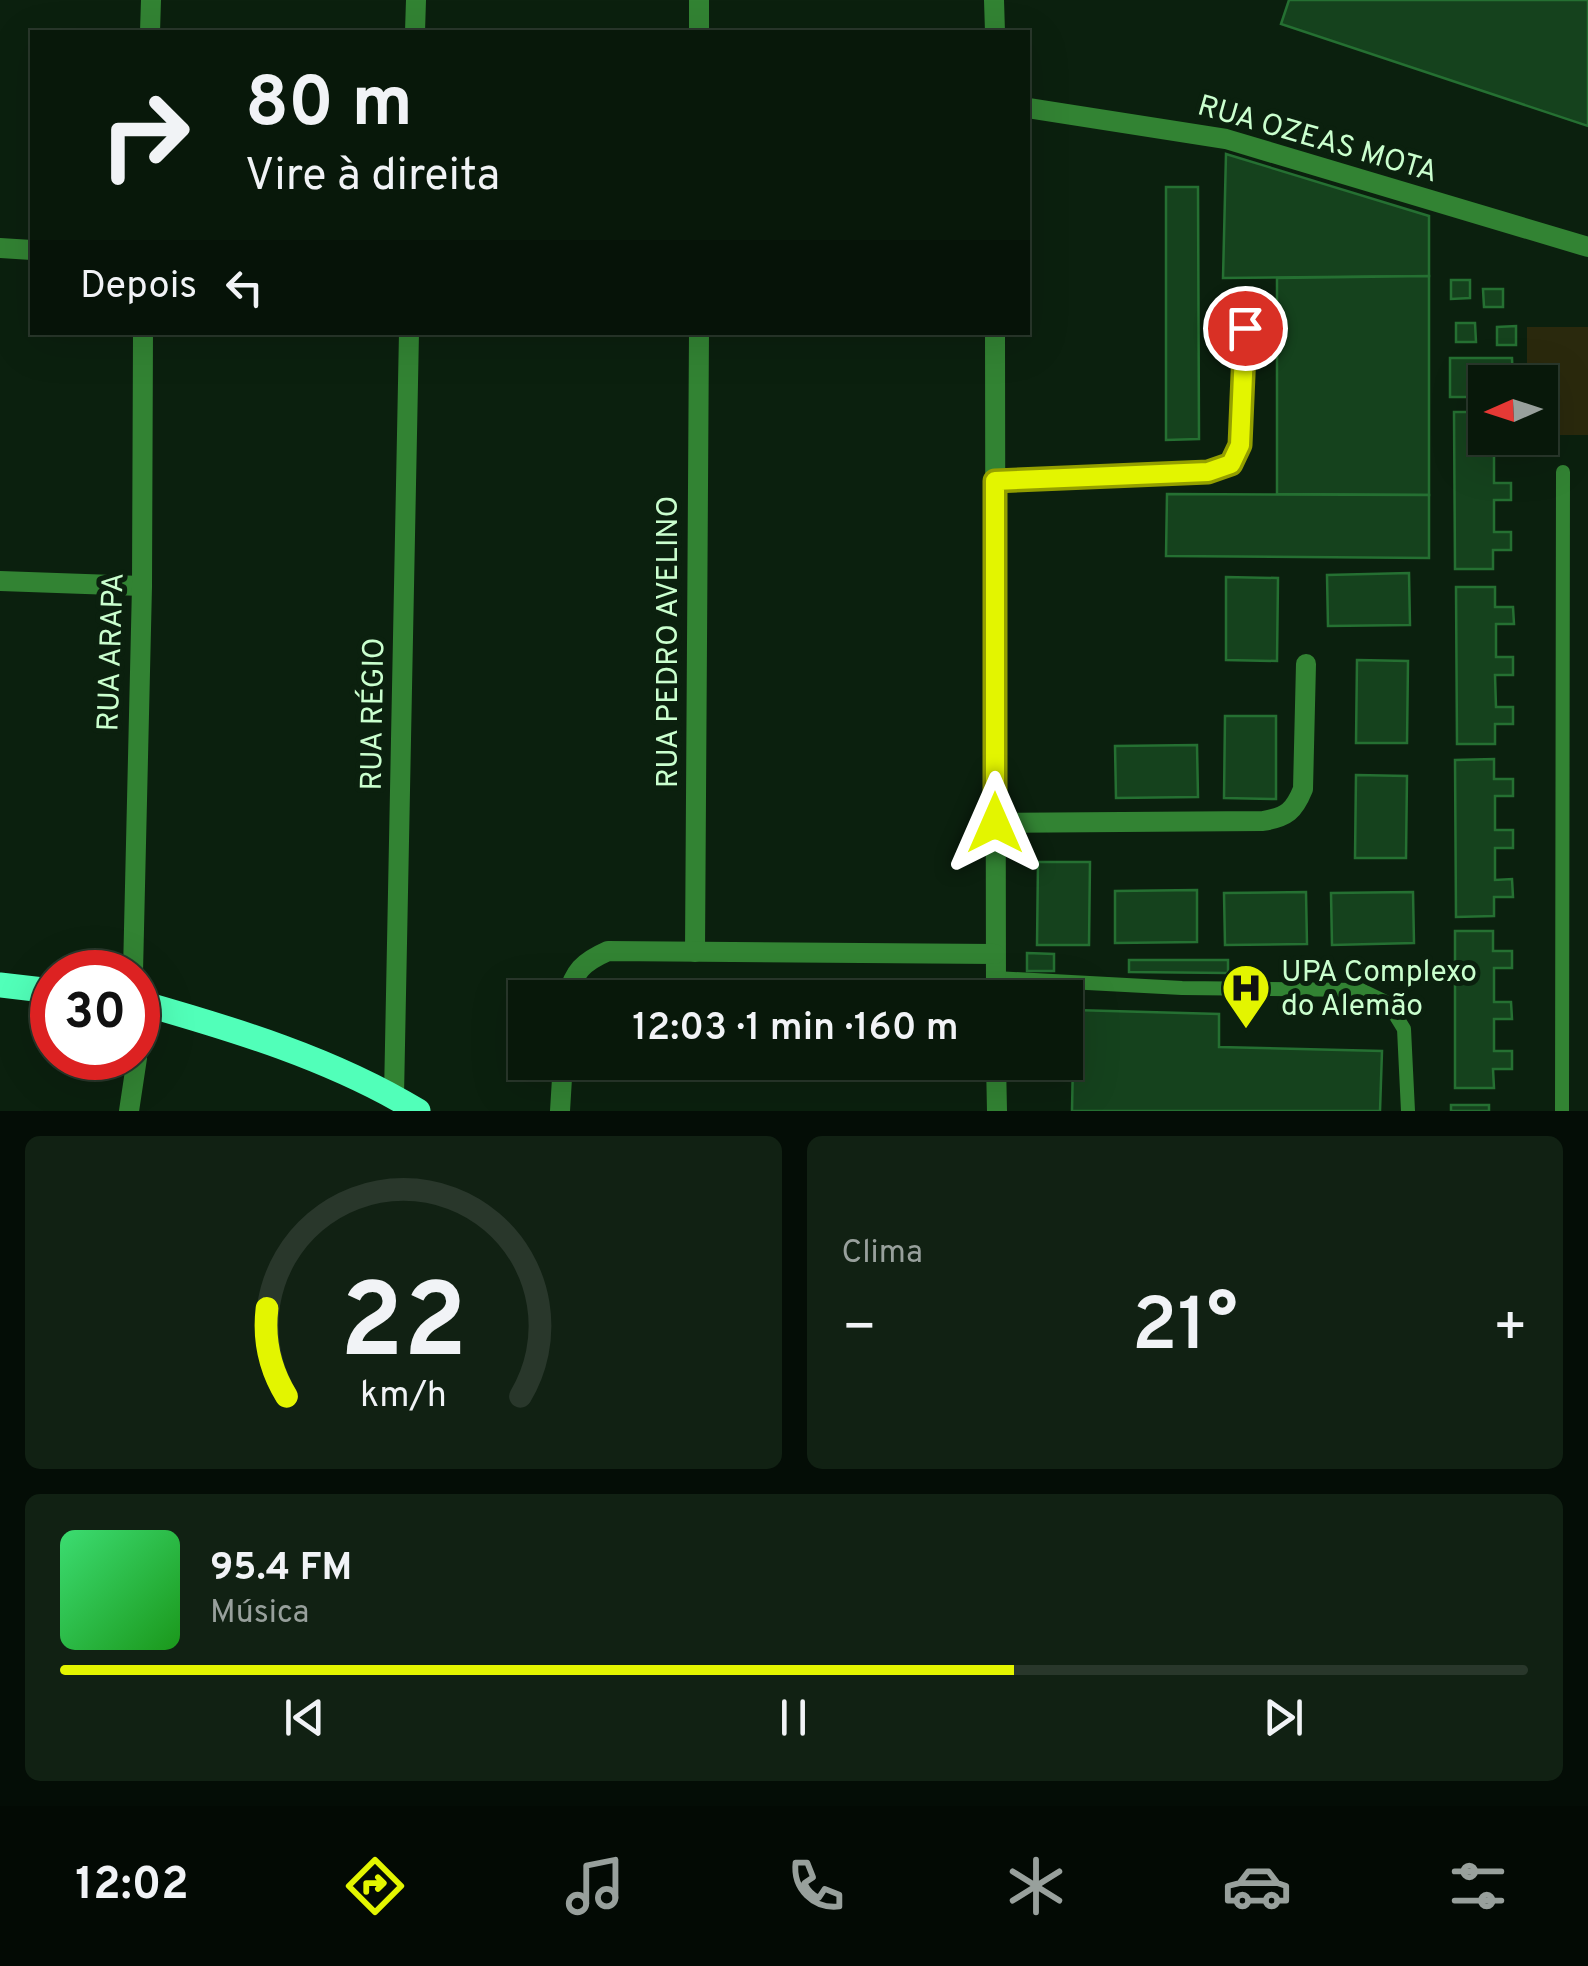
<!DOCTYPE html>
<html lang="pt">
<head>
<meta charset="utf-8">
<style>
	:root { --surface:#08180a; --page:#112113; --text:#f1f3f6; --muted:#98a09c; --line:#29372b; --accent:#e3f500 }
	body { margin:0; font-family:Overpass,sans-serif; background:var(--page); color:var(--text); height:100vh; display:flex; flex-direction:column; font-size:38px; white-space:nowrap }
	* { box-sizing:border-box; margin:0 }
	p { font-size:32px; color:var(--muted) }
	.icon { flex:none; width:55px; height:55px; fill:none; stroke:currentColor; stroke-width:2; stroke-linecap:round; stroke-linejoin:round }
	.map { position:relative; height:1111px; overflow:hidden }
	.details { display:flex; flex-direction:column; gap:25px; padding:25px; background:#040d06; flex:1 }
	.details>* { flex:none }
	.top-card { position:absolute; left:30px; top:30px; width:1000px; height:305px; border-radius:0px; box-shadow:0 10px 40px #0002,0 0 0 2px var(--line); background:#08180a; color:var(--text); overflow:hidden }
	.needle { width:65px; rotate:267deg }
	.tools { position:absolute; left:1468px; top:365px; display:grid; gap:20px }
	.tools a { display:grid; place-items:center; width:90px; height:90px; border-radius:0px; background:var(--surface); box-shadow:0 10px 40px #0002,0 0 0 2px var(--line); font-size:50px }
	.speed { position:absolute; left:30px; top:950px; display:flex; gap:20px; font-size:50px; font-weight:700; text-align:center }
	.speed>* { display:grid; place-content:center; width:130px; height:130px; border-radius:50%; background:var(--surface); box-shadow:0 10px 40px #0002,0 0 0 2px var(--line); line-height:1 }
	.speed .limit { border:15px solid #d22; background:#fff; color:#111 }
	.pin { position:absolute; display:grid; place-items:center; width:85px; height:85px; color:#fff; margin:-42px; border:5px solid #fff; border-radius:50%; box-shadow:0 2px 10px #0007 }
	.me { position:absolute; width:110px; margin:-55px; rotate:0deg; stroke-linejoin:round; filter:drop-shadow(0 0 8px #0008) }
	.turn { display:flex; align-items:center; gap:35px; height:210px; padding:0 50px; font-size:45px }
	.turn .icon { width:130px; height:130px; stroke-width:2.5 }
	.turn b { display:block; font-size:70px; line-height:85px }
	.then { display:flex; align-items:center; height:95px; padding:0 50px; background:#0003; gap:20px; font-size:38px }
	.big { font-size:75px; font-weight:600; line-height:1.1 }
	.details .tile { flex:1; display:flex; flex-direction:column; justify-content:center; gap:15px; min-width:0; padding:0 35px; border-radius:15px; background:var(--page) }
	.details .dial { align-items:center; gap:0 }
	.dial svg { height:260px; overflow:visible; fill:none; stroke:var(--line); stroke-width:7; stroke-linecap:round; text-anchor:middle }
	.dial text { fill:var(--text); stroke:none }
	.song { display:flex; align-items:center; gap:30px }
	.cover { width:120px; height:120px; border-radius:15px; background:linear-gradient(135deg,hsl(140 70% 55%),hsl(120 70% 35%)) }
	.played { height:10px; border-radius:5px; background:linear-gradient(90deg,var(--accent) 65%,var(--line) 65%) }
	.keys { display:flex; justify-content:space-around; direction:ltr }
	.heat { display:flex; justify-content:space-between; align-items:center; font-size:55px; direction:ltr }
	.details .tiles { flex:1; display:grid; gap:25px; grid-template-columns:1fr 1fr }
	.tile:last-child { grid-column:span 2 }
	.trip { position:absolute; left:508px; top:980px; width:575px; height:100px; border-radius:0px; background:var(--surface); box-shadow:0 10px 40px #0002,0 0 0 2px var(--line); font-weight:600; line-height:100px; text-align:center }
	.tabs { display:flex; height:160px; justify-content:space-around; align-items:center; background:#030a04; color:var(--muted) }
	.tabs .icon { width:70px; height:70px }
	.tabs .current { color:var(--accent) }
	.tabs b { font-size:45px; color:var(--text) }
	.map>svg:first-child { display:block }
	.green { fill:#2a290d }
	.building { fill:#15421d; stroke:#257032; stroke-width:2.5 }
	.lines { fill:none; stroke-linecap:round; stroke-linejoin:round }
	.lane { stroke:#328333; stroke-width:14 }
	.street { stroke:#328333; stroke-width:20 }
	.primary { stroke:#51ffb9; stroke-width:25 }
	.route-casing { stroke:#949f00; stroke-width:25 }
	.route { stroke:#e3f500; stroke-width:18 }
	.labels { text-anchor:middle; stroke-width:10; stroke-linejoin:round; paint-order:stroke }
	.street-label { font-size:30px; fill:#caffce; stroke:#0b200e }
	.poi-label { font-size:30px; fill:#caffce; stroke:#0b200e; text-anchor:start }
</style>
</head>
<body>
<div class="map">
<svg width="1588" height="1111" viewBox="0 0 1588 1111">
	<rect width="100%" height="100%" fill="#0b200e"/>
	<polygon class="green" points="1527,327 1588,327 1588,435 1540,435 1540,382 1527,382"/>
	<g class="building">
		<polygon points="1289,0 1588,0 1588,126 1281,24"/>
		<polygon points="1226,154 1429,216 1429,276 1223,278"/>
		<polygon points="1166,187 1198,187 1199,439 1166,440"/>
		<polygon points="1429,276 1429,495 1277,494 1277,278"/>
		<polygon points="1451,280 1470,280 1470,298 1451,299"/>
		<polygon points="1483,289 1503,289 1503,307 1484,307"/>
		<polygon points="1456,323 1475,323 1476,342 1456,342"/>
		<polygon points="1516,326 1516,345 1497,345 1497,327"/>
		<polygon points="1450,358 1512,358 1513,382 1485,382 1485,397 1450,397"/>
		<polygon points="1454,412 1485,412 1485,438 1511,438 1511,449 1494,449 1494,483 1511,483 1511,500 1494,500 1494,532 1511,532 1511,550 1493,550 1493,569 1455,569"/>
		<polygon points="1167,494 1429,495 1429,558 1166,556"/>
		<polygon points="1409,573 1410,625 1328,626 1327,575"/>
		<polygon points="1226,577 1278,578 1277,661 1226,660"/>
		<polygon points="1456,587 1495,587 1495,607 1513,607 1514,624 1496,624 1496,657 1513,657 1513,675 1495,675 1496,707 1513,707 1513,724 1495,724 1495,744 1457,744"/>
		<polygon points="1357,660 1408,661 1407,743 1356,743"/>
		<polygon points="1225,716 1276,716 1276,799 1224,798"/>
		<polygon points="1197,745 1198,797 1116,798 1115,746"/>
		<polygon points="1494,759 1494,779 1513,779 1513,796 1495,796 1495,830 1513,830 1513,848 1495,848 1495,880 1512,879 1513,897 1494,897 1494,916 1456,917 1455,760"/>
		<polygon points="1356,775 1407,776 1406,858 1355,858"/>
		<polygon points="1038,862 1090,862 1089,945 1037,945"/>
		<polygon points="1197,890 1197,942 1115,943 1115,891"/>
		<polygon points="1306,892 1307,944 1225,945 1224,893"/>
		<polygon points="1413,892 1414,943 1332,945 1331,893"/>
		<polygon points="1455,931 1493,931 1493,951 1512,951 1512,968 1494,968 1494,1002 1511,1002 1512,1019 1494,1019 1494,1051 1512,1051 1512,1069 1493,1069 1494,1088 1455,1088"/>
		<polygon points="1027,953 1054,954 1054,971 1027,971"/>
		<polygon points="1129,960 1228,960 1228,973 1129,972"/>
		<polygon points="1074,1010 1219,1014 1219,1047 1382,1051 1380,1111 1072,1111"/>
		<rect x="1451" y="1105" width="38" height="6"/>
	</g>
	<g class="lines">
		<g class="lane">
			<polyline points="995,481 1208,473 1231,464 1240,445 1245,328"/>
			<polyline points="995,978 1182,988 1361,990 1388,1003 1404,1029 1408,1111"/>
			<polyline points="1562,1111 1563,472"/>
		</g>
		<g class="street">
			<polyline points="699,0 699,32"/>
			<polyline points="994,0 995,32"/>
			<polyline points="150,32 151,0"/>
			<polyline points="415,32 416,0"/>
			<polyline points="1028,108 1226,139 1588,247"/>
			<polyline points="0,248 32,250"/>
			<polyline points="995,332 996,998"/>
			<polyline points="0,581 142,586"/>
			<path d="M995,823L1263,821C1287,817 1294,811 1303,789L1306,664"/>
			<polyline points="695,952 699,332"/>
			<polyline points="133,972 142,586 143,332"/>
			<path d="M567,998C574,971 583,962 608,951L995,954"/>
			<polyline points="996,1062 997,1111"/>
			<polyline points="394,1096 409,332"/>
			<polyline points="129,1111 137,1058"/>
			<polyline points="560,1111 563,1062"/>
		</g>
		<g class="primary">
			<polyline points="0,985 52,991"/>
			<path d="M138,1002C233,1029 333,1059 418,1111"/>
		</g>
	</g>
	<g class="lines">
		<g class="route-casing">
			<polyline id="route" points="995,823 995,481 1208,472 1231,464 1240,445 1245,328"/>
		</g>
		<use href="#route" class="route"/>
	</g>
	<defs>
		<g id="hospital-pin" transform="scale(2.5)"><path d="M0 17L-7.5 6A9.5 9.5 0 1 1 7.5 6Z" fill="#e3f500" stroke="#0b200e"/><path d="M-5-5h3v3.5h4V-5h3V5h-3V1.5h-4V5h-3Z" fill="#111"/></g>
	</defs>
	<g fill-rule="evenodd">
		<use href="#hospital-pin" x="1246" y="988"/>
	</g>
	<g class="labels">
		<g class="street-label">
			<text transform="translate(1318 138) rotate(16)" y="10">RUA OZEAS MOTA</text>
			<text transform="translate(667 642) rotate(-90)" y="10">RUA PEDRO AVELINO</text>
			<text transform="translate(110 652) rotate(-88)" y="10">RUA ARAPA</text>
			<text transform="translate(372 714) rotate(-89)" y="10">RUA RÉGIO</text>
		</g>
		<g class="poi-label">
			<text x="1281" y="981">UPA Complexo<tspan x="1281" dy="34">do Alemão</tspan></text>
		</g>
	</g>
</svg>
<div class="tools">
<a><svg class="needle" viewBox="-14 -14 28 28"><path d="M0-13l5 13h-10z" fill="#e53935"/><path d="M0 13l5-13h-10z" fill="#98a09c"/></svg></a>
</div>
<div class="speed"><div class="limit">30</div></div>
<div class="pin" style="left:1245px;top:328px;background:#d93025"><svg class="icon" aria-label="arrive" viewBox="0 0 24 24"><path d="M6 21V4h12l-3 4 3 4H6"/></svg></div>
<svg class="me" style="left:995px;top:823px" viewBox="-20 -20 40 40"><path d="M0-17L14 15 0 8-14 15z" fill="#e3f500" stroke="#fff" stroke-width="4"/></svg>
<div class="trip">12:03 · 1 min · 160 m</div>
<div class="top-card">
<div class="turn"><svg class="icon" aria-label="right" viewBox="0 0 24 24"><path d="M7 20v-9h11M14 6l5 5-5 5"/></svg><div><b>80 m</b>Vire à direita</div></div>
<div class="then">Depois<svg class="icon" aria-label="left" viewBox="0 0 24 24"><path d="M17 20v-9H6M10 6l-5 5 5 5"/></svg></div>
</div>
</div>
<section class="details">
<div class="tiles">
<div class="tile dial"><svg viewBox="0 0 100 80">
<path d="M14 69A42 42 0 1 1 86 69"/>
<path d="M14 69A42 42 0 0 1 8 42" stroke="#e3f500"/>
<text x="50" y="56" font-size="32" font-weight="700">22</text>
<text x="50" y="72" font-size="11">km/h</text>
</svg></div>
<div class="tile"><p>Clima</p>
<div class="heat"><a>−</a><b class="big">21°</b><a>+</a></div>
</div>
<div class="tile">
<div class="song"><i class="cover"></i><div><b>95.4 FM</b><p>Música</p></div></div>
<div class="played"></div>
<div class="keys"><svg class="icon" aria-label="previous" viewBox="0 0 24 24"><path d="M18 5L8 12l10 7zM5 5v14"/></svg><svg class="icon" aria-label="pause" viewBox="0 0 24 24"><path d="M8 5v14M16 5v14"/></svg><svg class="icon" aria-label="next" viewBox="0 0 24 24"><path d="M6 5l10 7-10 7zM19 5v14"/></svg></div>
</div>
</div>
</section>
<nav class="tabs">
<b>12:02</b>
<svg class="icon current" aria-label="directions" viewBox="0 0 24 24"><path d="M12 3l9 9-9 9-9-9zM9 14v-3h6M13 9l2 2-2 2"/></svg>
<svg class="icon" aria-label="music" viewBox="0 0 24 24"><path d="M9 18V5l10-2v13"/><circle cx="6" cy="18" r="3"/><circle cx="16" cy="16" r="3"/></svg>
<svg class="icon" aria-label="phone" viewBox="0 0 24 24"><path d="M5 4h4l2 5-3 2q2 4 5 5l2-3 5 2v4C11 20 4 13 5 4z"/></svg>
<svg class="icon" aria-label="climate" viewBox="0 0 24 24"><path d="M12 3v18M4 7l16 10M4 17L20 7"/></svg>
<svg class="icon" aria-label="car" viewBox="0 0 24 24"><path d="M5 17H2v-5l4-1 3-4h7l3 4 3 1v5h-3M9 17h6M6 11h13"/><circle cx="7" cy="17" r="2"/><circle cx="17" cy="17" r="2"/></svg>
<svg class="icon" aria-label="filters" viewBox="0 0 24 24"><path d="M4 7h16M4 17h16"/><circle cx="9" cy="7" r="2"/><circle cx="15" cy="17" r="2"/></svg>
</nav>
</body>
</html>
